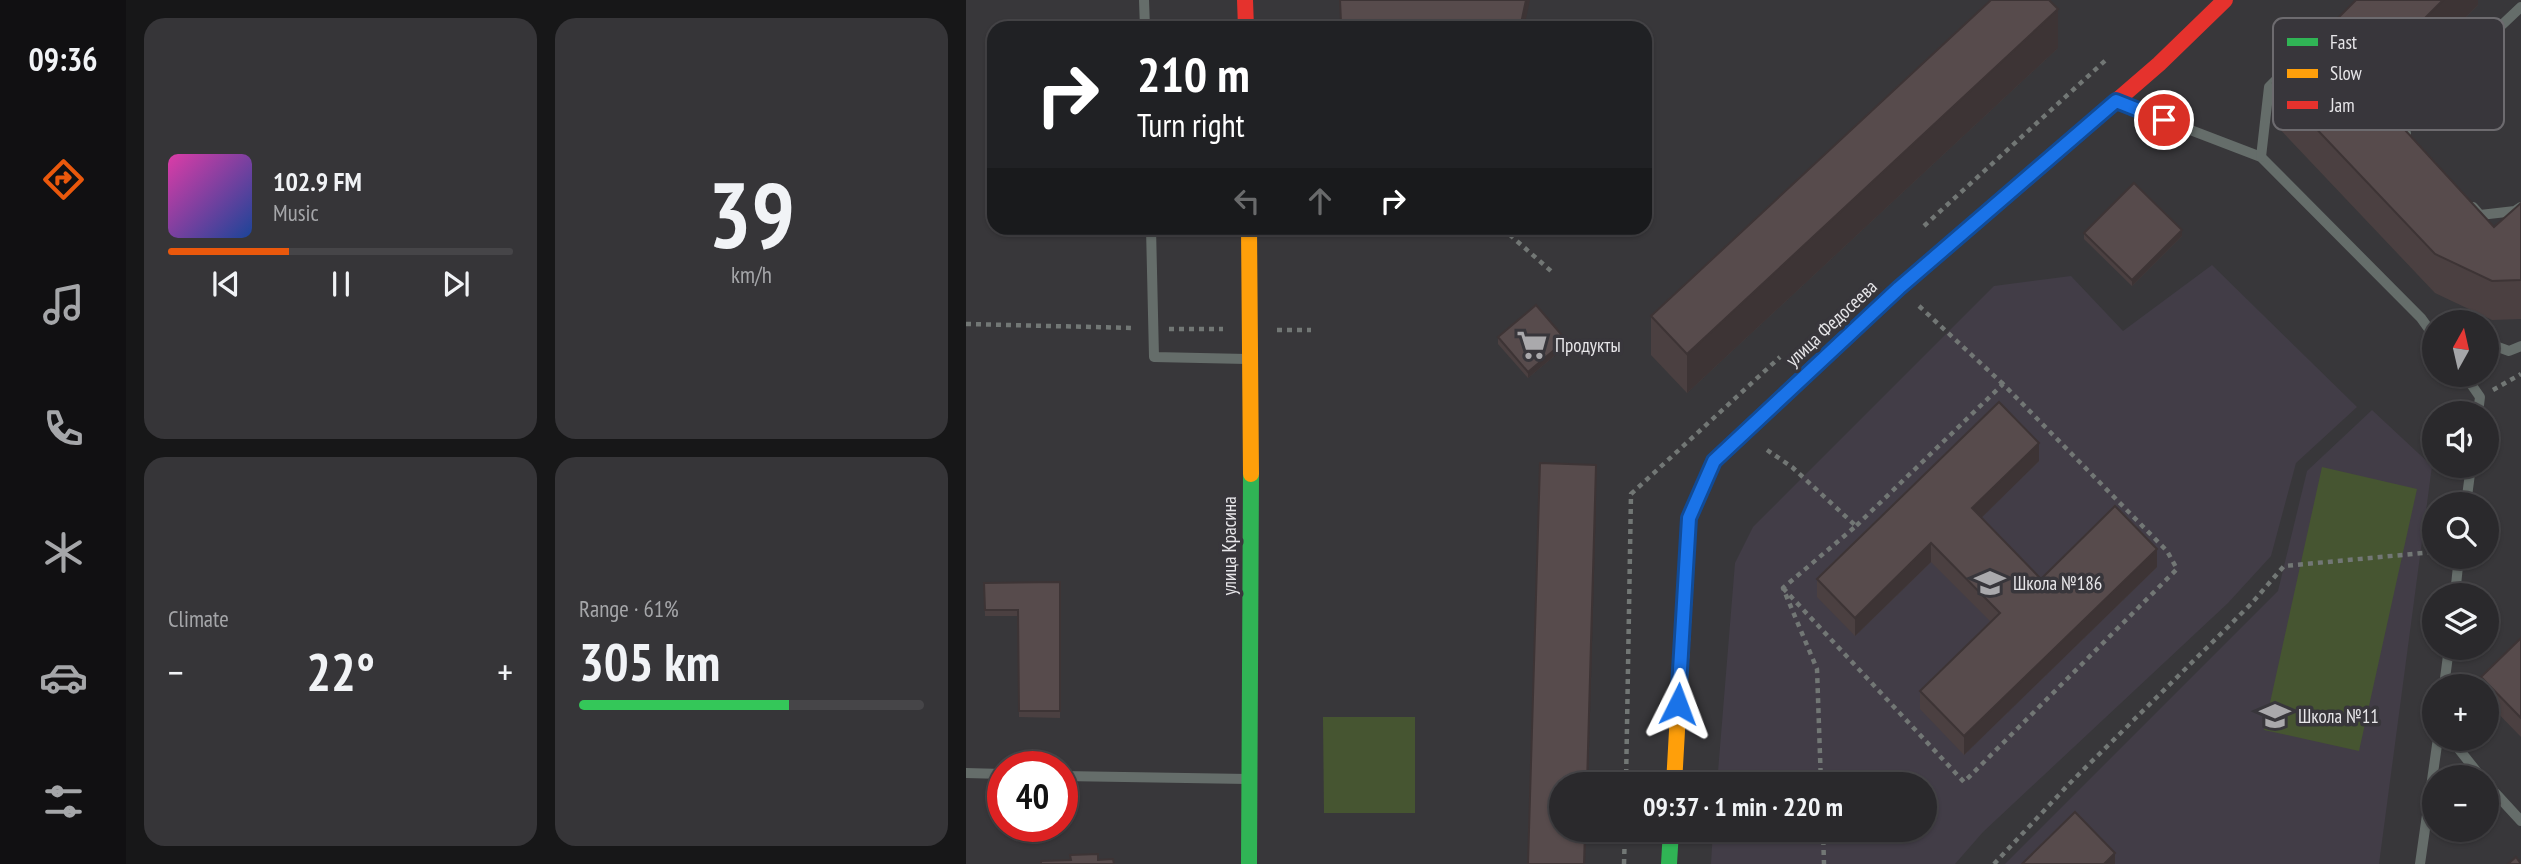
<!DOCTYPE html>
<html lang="en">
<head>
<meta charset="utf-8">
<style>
	:root { --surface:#2a292c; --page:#363538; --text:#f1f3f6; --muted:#a5a6a9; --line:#464548; --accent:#ea580c }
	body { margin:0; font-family:"PT Sans Narrow",sans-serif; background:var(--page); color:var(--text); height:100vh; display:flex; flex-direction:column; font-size:26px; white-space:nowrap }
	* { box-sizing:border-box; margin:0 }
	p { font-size:23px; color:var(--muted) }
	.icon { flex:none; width:38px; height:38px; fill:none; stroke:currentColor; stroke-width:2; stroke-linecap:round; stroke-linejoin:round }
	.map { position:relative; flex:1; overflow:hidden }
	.side { display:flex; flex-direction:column; gap:18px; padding:18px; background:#171718; width:840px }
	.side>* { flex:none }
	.guide { position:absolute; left:21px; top:21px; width:665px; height:214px; border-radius:21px; box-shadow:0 2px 5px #0004,0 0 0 2px var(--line); background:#202124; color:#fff; overflow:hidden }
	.needle { width:46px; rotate:8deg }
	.controls { position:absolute; left:1456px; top:310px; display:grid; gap:14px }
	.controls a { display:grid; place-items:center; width:77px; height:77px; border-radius:50%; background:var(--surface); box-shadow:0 2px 5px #0004,0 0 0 2px var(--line); font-size:35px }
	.speed { position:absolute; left:21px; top:751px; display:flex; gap:14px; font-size:35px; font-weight:700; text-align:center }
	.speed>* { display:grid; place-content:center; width:91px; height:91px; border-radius:50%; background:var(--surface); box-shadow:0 2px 5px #0004,0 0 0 2px var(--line); line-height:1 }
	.speed .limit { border:10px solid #d22; background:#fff; color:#111 }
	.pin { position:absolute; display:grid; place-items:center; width:60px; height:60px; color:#fff; margin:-30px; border:4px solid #fff; border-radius:50%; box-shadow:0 2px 7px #0007 }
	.me { position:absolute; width:77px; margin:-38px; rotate:3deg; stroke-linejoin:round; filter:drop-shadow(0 0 5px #0008) }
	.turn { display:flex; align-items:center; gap:24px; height:147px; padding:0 35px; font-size:32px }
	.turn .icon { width:91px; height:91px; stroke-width:2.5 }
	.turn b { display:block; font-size:49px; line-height:60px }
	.lanes { display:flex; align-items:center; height:66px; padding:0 35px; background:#0003; justify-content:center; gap:35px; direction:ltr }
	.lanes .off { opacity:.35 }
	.big { font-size:52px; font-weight:700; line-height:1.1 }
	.side .card { flex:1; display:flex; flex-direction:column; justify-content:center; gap:10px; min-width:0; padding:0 24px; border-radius:21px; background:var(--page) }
	.side .dial { align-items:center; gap:0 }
	.dial b { font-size:91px; line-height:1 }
	.song { display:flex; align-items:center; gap:21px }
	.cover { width:84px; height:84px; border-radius:10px; background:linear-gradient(135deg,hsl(320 70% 55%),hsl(220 70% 35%)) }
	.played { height:7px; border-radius:4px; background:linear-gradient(90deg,var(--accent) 35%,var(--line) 35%) }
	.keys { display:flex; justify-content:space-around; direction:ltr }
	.heat { display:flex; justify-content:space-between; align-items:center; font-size:38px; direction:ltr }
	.charge { height:10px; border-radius:5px; background:linear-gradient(90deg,#34c759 61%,var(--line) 0) }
	.side .tiles { flex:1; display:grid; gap:18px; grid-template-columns:repeat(2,1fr) }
	.trip { position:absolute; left:583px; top:772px; width:388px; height:70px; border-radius:35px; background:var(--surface); box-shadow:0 2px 5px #0004,0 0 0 2px var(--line); font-weight:700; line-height:70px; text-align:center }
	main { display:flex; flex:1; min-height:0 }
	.tab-bar { display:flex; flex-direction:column; width:126px; justify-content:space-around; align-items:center; background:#111012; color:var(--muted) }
	.tab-bar .icon { width:49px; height:49px }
	.tab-bar .current { color:var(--accent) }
	.tab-bar b { font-size:32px; color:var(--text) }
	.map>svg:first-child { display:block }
	.built { fill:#423d47 }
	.green { fill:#465531 }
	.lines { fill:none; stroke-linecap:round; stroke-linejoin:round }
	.path { stroke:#727775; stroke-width:4.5; stroke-dasharray:5 5; stroke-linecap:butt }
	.lane { stroke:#656d6a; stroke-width:10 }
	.fast { stroke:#30b455; stroke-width:16 }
	.slow { stroke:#ff9f0a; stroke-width:16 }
	.jam { stroke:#e5322d; stroke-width:16 }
	.wall { fill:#4b4041 }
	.shaded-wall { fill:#3d3435 }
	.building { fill:#574b4c; stroke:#3d3435; stroke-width:2 }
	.route-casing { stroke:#114b97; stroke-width:18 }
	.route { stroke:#1a73e8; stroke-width:12 }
	.labels { text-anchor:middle; stroke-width:7; stroke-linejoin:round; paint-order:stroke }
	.street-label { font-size:19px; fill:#e7e6e9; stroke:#38363b }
	.poi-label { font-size:19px; fill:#e7e6e9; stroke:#38363b; text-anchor:start }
	.key { fill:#38363b; stroke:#6d6b6f; stroke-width:2 }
	.key-label { font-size:19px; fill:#e7e6e9 }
</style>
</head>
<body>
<main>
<nav class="tab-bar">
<b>09:36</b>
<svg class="icon current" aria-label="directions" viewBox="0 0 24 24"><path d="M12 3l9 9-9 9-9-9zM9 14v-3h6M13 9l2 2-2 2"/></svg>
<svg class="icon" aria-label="music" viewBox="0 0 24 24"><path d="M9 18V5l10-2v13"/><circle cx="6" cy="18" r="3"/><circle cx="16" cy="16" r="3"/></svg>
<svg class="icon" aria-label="phone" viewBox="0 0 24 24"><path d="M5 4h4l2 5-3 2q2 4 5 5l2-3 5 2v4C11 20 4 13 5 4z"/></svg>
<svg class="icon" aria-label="climate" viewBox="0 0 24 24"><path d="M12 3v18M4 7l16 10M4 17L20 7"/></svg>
<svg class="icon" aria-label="car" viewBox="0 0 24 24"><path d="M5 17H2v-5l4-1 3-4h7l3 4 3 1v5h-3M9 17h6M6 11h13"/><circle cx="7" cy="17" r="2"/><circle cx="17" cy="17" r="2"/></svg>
<svg class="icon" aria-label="filters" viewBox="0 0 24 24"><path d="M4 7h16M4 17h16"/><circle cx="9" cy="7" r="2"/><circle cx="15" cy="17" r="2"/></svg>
</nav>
<section class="side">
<div class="tiles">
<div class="card">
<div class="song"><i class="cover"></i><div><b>102.9 FM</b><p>Music</p></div></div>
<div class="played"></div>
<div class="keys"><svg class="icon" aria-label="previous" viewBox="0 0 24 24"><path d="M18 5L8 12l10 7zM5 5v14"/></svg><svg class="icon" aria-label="pause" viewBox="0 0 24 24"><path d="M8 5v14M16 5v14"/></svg><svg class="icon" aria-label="next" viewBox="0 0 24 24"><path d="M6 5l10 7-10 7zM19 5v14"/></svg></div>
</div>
<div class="card dial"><b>39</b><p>km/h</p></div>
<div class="card"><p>Climate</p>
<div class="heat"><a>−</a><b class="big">22°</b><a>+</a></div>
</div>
<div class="card"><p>Range · 61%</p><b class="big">305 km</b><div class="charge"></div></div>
</div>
</section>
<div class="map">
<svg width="1555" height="864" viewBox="0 0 1555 864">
	<rect width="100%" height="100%" fill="#38373a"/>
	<g class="built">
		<polygon points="1246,265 1391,407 1330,463 1305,556 1262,603 1017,832 989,864 745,864 747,830 959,830 959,784 751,784 769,563 787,527 1028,286 1105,276 1157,331"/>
		<polygon points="1406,410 1466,466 1413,864 1039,864 1312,591 1341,471"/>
	</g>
	<g class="green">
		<polygon points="1356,467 1451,489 1393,751 1298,730"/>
		<polygon points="357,717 449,717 449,813 358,813"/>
	</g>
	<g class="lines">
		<g class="path">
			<polyline points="958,226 1142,58"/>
			<polyline points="536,228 585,271"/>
			<polyline points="953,306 1037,384"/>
			<polyline points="0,324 169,328"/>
			<polyline points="203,329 257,329"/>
			<polyline points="311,330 345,330"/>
			<polyline points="1527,390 1555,374"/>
			<polyline points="801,450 826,467 890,526 817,588 851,669 855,784"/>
			<polyline points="817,588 998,782 1211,569 1201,551 1037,384 890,526"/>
			<polyline points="660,784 665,494 814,357"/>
			<polyline points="857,830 858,864"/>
			<polyline points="658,864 659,830"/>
			<polyline points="1028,864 1103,784 1285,604 1318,566 1468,552"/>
		</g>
		<g class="lane">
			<polyline points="178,0 179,28"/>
			<polyline points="1154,103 1295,157 1455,318 1468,336"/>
			<polyline points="1440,133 1432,123 1555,7"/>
			<polyline points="1295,157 1303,87 1315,75"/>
			<polyline points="1507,207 1514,215 1549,211 1555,207"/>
			<polyline points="185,228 188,357 281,359"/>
			<polyline points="1521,343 1543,351 1555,346"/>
			<polyline points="1498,374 1514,397 1512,413"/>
			<polyline points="1500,504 1505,466"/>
			<polyline points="1489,595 1493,556"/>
			<polyline points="1478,686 1483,648"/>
			<polyline points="1484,738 1515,777"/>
			<polyline points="0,773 37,774"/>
			<polyline points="96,776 282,779"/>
			<polyline points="1521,784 1555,821"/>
			<polyline points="1454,864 1472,738"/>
		</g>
		<g class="fast">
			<polyline points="850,365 933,288 1052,186"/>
			<polyline points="283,864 285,474"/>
			<polyline points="703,864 705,830"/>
		</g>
		<g class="slow">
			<polyline points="283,228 285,474"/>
			<polyline points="708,784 723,518 748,461 850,365"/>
		</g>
		<g class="jam">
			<polyline points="279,0 280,28"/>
			<polyline points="1052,186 1193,64 1259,0"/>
		</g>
	</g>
	<g class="wall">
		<polygon points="1512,0 1512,5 1414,102 1528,227 1555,203 1555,319 1526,320 1469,293 1307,122 1307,83"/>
		<polygon points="1092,48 721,393 685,355 685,316"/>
		<polygon points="1118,233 1216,236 1166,286 1118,239"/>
		<polygon points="532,337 600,346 562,378 532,344"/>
		<polygon points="1073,461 1015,518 1075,579 1191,567 998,755 954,709 954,691 1025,622 965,562 889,636 851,597 851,579"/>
		<polygon points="94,582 94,718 53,717 52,616 19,616 18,583"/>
		<polygon points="1555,638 1555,737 1521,702 1521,686 1515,686 1515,677"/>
	</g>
	<g class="shaded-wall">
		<polygon points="560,0 564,0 558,28 554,28"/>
		<polygon points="1477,0 1512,0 1512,5 1395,121 1395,82"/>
		<polygon points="1092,9 1092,48 721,393 721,354"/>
		<polygon points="1216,230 1216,236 1166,286 1166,280"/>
		<polygon points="600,340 600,346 562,378 562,372"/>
		<polygon points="1073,443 1073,461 1006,527 1006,508"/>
		<polygon points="630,465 630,504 622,784 621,784"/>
		<polygon points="965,543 965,562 889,636 889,618"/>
		<polygon points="1191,549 1191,567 998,755 998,736"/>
		<polygon points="619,830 620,830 619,864 618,864"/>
		<polygon points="1149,853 1149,864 1138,864"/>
	</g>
	<g class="building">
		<polygon points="374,0 560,0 554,28 379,28 375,22"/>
		<polygon points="1025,0 1083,0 1092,9 721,354 685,316"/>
		<polygon points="1390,0 1477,0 1395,82 1528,227 1555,203 1555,280 1526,281 1469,254 1307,83"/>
		<polygon points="1168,183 1216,230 1166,280 1118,233"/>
		<polygon points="570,305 600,340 562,372 532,337"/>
		<polygon points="1033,402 1073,443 1006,508 1075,579 1149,506 1191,549 998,736 954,691 1034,613 965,543 889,618 851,579"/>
		<polygon points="574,463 630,465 621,784 595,784 595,830 619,830 618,864 562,864"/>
		<polygon points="94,582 94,711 53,711 52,610 19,610 18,583"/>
		<polygon points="1555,638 1555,718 1515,677"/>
		<polygon points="1109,812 1149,853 1138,864 1056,864"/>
		<polygon points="132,854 132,860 147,859 148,864 75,864 75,861 105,860 104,855"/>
		<polygon points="1550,857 1555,864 1542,864"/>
	</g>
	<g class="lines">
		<g class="route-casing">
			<polyline id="route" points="712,704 723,518 748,461 933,288 1150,101 1198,120"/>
		</g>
		<use href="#route" class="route"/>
	</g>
	<defs>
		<g id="supermarket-bare" transform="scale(2.415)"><path d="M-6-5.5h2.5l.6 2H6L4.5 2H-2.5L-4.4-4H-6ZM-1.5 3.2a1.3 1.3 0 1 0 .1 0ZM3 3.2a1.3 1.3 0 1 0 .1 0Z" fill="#aaa9ac" stroke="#38363b" stroke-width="2.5" paint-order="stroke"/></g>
		<g id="school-bare" transform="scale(2.415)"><path d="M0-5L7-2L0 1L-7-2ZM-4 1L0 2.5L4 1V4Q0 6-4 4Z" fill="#aaa9ac" stroke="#38363b" stroke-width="2.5" paint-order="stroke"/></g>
	</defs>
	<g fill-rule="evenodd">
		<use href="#supermarket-bare" x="566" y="345"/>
		<use href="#school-bare" x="1024" y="583"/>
		<use href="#school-bare" x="1309" y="716"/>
	</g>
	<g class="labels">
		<g class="street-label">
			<text transform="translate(865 323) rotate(-43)" y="7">улица Федосеева</text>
			<text transform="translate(263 546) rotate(-90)" y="7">улица Красина</text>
		</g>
		<g class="poi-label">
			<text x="589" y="352">Продукты</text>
			<text x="1047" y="590">Школа №186</text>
			<text x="1332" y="723">Школа №11</text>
		</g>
	</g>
	<rect x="1307" y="18" width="231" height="112" rx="10" class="key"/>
	<rect x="1321" y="38" width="31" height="8" fill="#30b455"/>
	<rect x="1321" y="69" width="31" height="9" fill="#ff9f0a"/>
	<rect x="1321" y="101" width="31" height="8" fill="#e5322d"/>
	<g class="key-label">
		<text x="1364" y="49">Fast</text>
		<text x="1364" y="80">Slow</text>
		<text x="1364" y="112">Jam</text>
	</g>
</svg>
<div class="controls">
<a><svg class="needle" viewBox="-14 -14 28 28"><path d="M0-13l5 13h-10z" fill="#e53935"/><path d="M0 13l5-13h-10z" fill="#a5a6a9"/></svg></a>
<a><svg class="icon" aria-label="sound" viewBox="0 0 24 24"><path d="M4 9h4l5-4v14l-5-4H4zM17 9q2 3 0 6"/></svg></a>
<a><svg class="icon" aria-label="search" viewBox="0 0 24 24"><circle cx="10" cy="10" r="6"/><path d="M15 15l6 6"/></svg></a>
<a><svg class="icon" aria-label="layers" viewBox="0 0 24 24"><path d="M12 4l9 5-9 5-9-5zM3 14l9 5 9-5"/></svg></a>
<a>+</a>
<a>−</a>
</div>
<div class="speed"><div class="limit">40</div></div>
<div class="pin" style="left:1198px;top:120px;background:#d93025"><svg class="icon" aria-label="arrive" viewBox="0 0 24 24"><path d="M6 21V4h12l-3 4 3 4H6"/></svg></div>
<svg class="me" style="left:712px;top:704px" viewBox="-20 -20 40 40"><path d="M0-17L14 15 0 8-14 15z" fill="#1a73e8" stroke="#fff" stroke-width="4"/></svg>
<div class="trip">09:37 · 1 min · 220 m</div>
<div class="guide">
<div class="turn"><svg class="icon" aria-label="right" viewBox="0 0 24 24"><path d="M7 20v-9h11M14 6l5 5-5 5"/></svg><div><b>210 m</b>Turn right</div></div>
<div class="lanes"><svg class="icon off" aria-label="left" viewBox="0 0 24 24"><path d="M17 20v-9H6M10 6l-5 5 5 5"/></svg><svg class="icon off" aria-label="ahead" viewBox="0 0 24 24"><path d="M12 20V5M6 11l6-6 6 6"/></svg><svg class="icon" aria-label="right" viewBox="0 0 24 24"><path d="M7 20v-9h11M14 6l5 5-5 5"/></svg></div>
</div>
</div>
</main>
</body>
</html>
